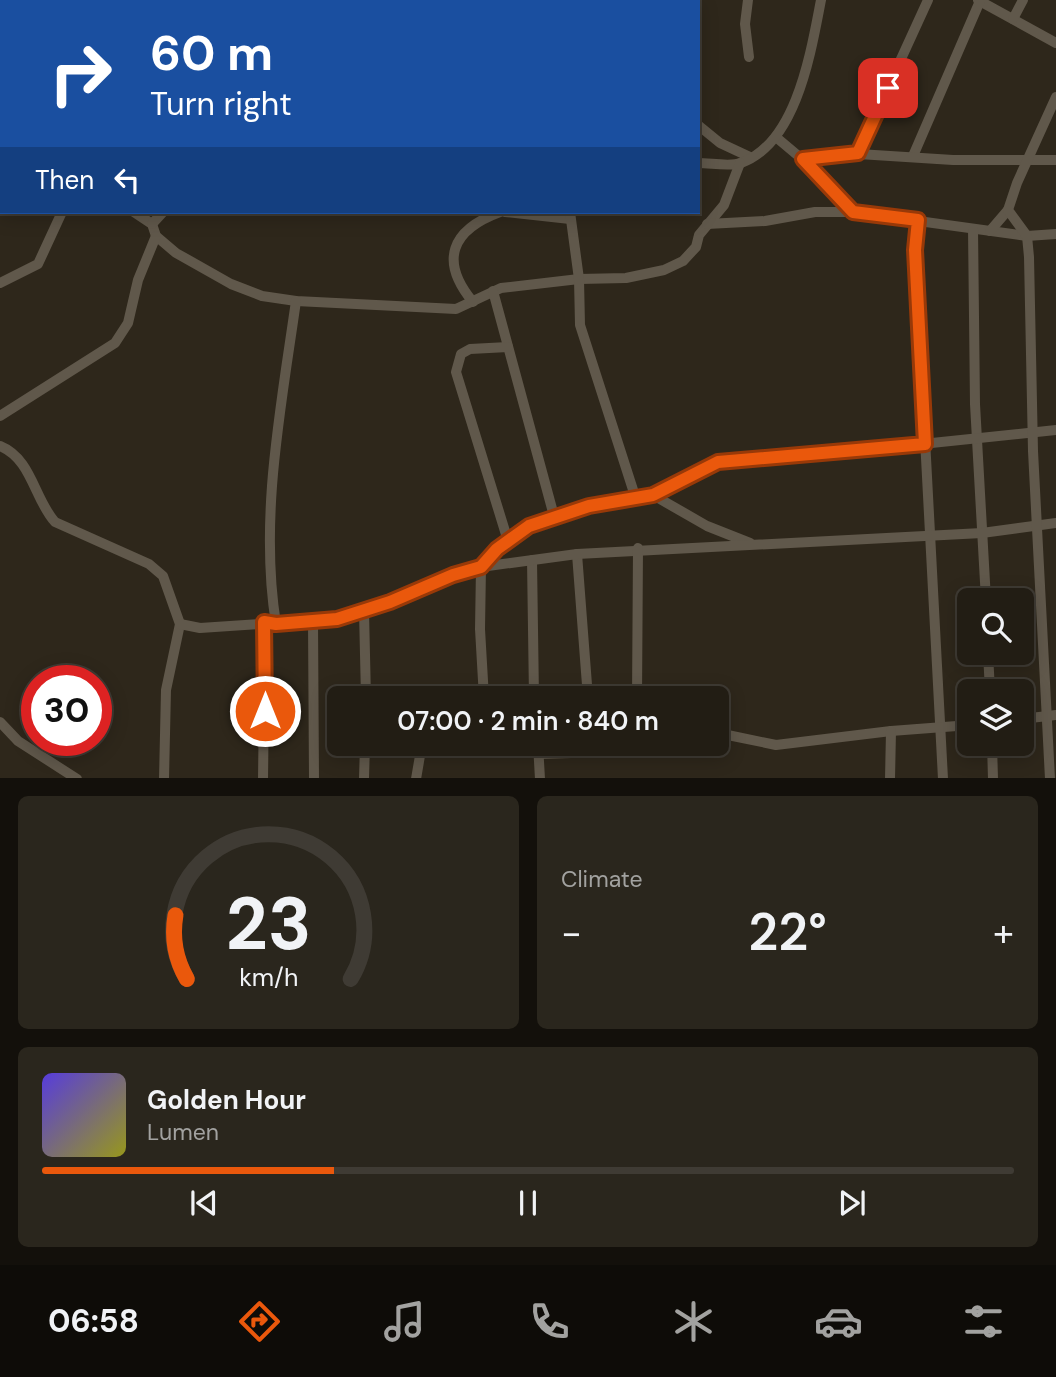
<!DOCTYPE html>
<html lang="en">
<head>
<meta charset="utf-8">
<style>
	:root { --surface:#221d14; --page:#2a261d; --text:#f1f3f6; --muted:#a2a2a0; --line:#3f3b34; --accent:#ea580c }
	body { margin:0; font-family:"DM Sans",sans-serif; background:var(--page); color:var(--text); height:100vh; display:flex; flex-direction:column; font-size:26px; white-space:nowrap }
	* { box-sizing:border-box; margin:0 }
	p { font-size:23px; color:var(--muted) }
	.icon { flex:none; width:38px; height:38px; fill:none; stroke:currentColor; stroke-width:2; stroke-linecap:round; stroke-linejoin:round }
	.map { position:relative; height:778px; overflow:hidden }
	.side { display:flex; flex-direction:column; gap:18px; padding:18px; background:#13100b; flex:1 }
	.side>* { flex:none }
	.banner { position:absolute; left:0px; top:0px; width:700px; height:214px; box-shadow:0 4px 18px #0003,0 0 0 2px var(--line); background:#1a4fa0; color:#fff; overflow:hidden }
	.tools { position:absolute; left:957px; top:588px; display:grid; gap:14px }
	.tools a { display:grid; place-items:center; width:77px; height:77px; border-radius:10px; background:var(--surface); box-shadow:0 4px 18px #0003,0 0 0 2px var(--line); font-size:35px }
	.speed { position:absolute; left:21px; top:665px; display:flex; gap:14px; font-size:35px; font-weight:700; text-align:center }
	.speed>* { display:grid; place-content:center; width:91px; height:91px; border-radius:50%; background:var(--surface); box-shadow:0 4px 18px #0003,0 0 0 2px var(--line); line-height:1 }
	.speed .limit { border:10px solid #d22; background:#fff; color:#111 }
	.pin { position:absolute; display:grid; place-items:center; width:60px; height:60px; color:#fff; margin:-30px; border-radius:14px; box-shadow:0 4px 10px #0006 }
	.me { position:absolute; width:77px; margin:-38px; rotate:0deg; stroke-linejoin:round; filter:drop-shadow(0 0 5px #0008) }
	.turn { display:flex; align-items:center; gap:24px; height:147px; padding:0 35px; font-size:32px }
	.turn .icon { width:91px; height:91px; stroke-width:2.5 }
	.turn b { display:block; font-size:49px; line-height:60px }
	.then { display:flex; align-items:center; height:66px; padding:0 35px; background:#0003; gap:14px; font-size:26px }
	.big { font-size:52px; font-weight:600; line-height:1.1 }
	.side .tile { flex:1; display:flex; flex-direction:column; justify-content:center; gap:10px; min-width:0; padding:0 24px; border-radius:10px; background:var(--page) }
	.side .dial { align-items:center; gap:0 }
	.dial svg { height:182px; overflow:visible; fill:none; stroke:var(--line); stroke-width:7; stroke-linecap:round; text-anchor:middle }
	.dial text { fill:var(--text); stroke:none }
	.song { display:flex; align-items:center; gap:21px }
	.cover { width:84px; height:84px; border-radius:10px; background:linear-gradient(135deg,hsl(250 70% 55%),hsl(60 70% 35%)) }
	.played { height:7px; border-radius:4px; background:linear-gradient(90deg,var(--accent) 30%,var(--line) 30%) }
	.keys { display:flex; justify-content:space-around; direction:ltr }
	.heat { display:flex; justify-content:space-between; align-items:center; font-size:38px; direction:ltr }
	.side .tiles { flex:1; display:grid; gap:18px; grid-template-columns:1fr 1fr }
	.tile:last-child { grid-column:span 2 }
	.trip { position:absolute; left:327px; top:686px; width:402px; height:70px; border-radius:10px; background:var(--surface); box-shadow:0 4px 18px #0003,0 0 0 2px var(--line); font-weight:600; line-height:70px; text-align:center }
	.dock { display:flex; height:112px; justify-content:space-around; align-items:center; background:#0e0c08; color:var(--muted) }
	.dock .icon { width:49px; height:49px }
	.dock .on { color:var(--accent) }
	.dock b { font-size:32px; color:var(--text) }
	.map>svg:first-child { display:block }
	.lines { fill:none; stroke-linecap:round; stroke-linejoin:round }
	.minor { stroke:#60584b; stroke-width:10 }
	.route-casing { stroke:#983908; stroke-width:18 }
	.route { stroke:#ea580c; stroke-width:12 }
</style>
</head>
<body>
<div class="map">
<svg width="1056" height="779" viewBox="0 0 1056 779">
	<rect width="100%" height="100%" fill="#2e271b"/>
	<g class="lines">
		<g class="minor">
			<polyline points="225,0 226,2"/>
			<polyline points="748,0 745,24 749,57"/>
			<polyline points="978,0 1056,43"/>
			<polyline points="594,2 595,0"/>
			<polyline points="689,2 690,0"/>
			<polyline points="1013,19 1023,0"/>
			<polyline points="698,125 720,143 750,157"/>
			<polyline points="777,138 802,159 853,212 1027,236 1056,234"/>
			<polyline points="858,153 928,0"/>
			<polyline points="913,156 980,1"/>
			<polyline points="802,159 843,153 953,160 1056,160"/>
			<path d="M698,163C711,163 730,167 741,163C797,143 811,51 821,0"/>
			<polyline points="0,164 2,164"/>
			<polyline points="134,212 152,224 156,236 176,253 231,284 262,296 296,301 456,309 501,288 579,279 626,278 664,270 683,261 696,247 699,235 724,205 740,163"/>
			<polyline points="505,212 570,219"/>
			<polyline points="570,212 579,279 580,325 635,496"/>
			<polyline points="918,220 915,250 943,779"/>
			<polyline points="152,224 163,212"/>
			<polyline points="707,224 765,221 815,212 853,212"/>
			<polyline points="973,229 975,404 986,600"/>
			<polyline points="990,231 1008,210"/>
			<polyline points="0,283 38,264 62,212"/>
			<polyline points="493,291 554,516"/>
			<path d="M473,302C439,261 451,230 500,212"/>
			<polyline points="508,347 470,349 461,354 456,372 508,541"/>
			<polyline points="0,416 115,343 128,323 138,280 156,236"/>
			<path d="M0,446C32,459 34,499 55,522L149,564L163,576L180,624L166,690L164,779"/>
			<polyline points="653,495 707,526 750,543"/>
			<polyline points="577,554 588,698"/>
			<polyline points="532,560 534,698"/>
			<polyline points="364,611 366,698"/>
			<polyline points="313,622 314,779"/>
			<polyline points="180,624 200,628 337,619 481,567 577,554 982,533 1056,523"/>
			<path d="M276,624C259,518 281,407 296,301"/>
			<polyline points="988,653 990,691"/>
			<polyline points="484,698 480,629 481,567 497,549 529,526 589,506 653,495 718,462 735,458 807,456 1056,430"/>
			<polyline points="637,698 638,548"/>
			<polyline points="1022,719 1056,715"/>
			<polyline points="0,722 18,741 77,779"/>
			<polyline points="718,733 776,745 891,731 970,725"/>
			<polyline points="538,744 540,779"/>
			<polyline points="992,744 993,779"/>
			<polyline points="539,754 636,751 672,744"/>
			<polyline points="263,779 265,622"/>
			<polyline points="364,779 365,744"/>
			<polyline points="416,779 422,744"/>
			<polyline points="890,779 891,731"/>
			<polyline points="1050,779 1033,451 1029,257 1027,236 1008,210 1017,183 1056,97"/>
		</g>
	</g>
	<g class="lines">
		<g class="route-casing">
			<polyline id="route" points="265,711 264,622 276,624 337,619 390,602 453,575 481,567 497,549 529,526 589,506 653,495 718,462 925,444 915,250 918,220 853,212 803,159 858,153 888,88"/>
		</g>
		<use href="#route" class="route"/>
	</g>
</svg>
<div class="tools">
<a><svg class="icon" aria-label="search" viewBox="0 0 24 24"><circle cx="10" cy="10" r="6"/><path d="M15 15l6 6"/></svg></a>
<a><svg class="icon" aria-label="layers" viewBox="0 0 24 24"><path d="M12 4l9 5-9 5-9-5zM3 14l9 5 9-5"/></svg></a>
</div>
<div class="speed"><div class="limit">30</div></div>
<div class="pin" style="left:888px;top:88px;background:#d93025"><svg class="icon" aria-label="arrive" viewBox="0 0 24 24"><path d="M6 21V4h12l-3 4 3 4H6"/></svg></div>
<svg class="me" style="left:265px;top:711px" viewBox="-20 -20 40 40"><circle r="17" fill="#ea580c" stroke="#fff" stroke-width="3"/><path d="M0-11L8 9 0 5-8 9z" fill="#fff"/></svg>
<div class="trip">07:00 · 2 min · 840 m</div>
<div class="banner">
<div class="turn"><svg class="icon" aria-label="right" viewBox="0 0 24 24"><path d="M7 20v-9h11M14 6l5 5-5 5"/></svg><div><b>60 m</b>Turn right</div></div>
<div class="then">Then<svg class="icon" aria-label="left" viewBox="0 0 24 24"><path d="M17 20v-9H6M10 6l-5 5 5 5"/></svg></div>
</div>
</div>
<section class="side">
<div class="tiles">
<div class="tile dial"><svg viewBox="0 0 100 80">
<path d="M14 69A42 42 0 1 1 86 69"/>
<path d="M14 69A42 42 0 0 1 9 41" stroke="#ea580c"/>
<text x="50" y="56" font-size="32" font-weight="700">23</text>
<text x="50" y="72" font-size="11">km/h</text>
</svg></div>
<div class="tile"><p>Climate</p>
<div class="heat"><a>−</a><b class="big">22°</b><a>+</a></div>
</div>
<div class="tile">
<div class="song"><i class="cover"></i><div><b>Golden Hour</b><p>Lumen</p></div></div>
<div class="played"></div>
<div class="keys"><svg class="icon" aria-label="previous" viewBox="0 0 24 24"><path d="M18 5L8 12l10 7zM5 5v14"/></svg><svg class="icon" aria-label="pause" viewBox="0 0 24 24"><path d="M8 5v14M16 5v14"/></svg><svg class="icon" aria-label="next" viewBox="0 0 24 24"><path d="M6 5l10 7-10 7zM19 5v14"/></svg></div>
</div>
</div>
</section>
<nav class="dock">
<b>06:58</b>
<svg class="icon on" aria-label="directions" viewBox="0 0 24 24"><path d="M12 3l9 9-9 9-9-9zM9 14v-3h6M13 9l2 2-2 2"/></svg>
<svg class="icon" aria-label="music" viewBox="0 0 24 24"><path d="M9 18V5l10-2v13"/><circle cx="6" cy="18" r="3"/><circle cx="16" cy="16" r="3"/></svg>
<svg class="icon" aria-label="phone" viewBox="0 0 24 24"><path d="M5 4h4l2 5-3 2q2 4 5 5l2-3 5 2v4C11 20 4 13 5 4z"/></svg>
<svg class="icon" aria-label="climate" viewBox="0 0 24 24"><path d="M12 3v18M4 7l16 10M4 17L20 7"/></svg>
<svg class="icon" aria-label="car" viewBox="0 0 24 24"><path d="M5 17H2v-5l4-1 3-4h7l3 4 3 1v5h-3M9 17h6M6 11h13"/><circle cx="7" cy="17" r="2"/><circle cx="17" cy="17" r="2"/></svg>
<svg class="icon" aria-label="filters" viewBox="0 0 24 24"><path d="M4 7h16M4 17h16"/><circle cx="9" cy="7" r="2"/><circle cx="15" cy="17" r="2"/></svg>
</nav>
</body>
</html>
